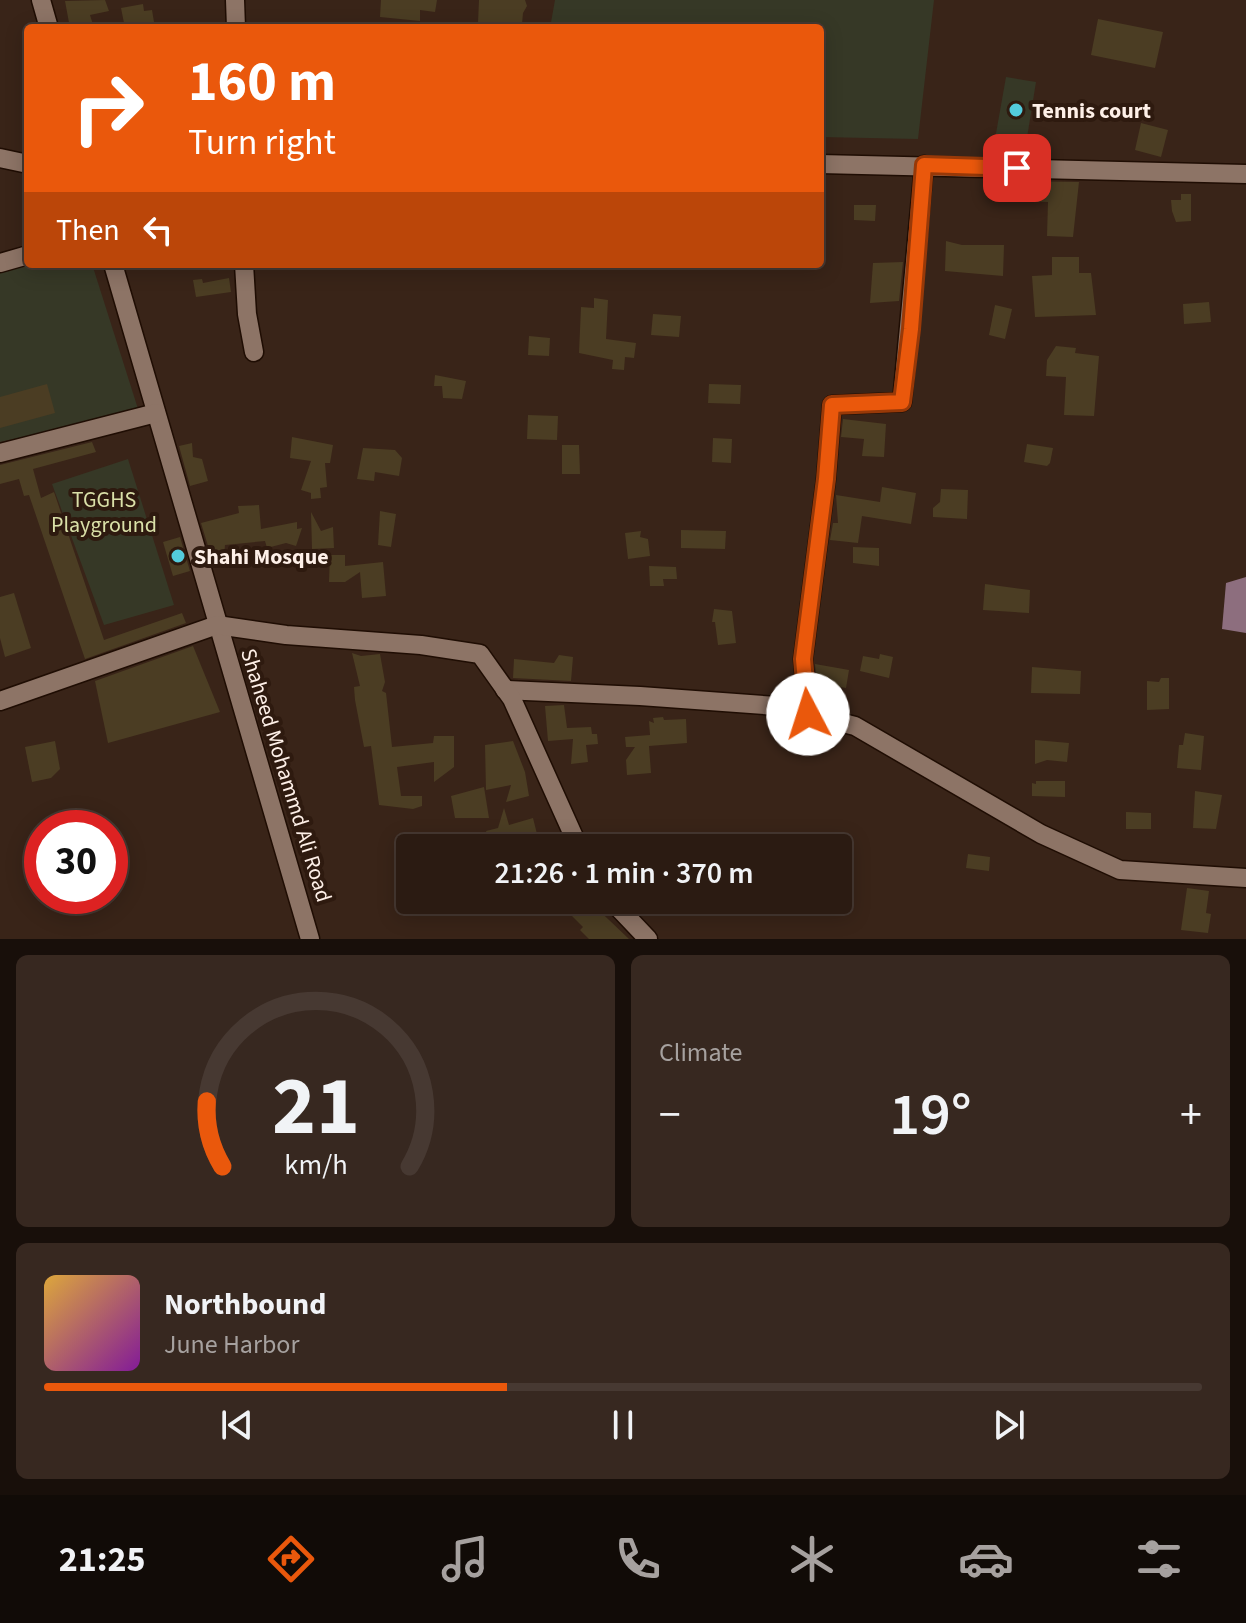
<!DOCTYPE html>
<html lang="en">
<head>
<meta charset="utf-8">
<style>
	:root { --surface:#2b1b12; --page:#372820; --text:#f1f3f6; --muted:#a6a19f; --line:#473932; --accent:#ea580c }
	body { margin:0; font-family:"Source Sans 3",sans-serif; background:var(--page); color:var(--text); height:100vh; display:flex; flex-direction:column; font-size:30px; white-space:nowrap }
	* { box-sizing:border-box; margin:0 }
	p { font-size:26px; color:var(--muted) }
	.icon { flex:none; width:44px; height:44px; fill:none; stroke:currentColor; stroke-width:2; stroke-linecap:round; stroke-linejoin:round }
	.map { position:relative; height:939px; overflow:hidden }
	.side { display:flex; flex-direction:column; gap:16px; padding:16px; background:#180f0a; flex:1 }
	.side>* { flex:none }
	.banner { position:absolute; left:24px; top:24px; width:800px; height:244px; border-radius:8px; box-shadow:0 4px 20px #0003,0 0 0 2px var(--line); background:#ea580c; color:#fff; overflow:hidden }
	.speed { position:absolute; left:24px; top:810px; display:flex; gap:16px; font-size:40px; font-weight:700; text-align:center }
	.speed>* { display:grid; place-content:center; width:104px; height:104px; border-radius:50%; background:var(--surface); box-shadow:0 4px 20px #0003,0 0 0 2px var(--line); line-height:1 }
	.speed .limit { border:12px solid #d22; background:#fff; color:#111 }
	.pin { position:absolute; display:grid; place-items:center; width:68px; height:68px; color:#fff; margin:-34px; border-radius:16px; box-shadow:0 4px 12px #0006 }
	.me { position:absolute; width:88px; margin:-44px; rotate:355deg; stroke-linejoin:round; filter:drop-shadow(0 0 6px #0008) }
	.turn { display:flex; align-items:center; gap:28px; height:168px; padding:0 32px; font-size:36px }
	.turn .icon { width:104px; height:104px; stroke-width:2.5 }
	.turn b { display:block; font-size:56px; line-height:68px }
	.then { display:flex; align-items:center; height:76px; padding:0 32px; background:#0003; gap:16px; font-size:30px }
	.big { font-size:60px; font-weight:600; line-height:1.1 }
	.side .tile { flex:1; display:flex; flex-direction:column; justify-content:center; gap:12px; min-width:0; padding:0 28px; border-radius:12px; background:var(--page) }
	.side .dial { align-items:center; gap:0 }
	.dial svg { height:208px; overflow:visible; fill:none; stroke:var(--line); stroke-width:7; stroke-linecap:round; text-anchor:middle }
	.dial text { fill:var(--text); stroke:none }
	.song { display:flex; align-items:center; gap:24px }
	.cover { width:96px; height:96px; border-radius:12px; background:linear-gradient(135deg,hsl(40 70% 55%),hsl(290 70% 35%)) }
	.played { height:8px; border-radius:4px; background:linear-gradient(90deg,var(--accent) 40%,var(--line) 40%) }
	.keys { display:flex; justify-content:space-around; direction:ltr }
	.heat { display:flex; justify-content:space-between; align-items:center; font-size:44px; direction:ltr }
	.side .tiles { flex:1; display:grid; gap:16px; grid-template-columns:1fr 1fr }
	.tile:last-child { grid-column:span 2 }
	.trip { position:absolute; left:396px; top:834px; width:456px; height:80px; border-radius:8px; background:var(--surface); box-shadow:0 4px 20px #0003,0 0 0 2px var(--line); font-weight:600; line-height:80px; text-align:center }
	.dock { display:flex; height:128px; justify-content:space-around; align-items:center; background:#110b07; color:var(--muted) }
	.dock .icon { width:56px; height:56px }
	.dock .current { color:var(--accent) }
	.dock b { font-size:36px; color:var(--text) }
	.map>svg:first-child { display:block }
	.green { fill:#363826 }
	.water { fill:#8d6e7e }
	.building { fill:#4b3d23 }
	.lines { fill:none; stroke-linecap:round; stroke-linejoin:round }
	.minor-casing { stroke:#1f0d03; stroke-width:21 }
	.minor { stroke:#8d7466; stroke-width:18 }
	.route-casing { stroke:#983908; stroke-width:20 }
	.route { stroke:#ea580c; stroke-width:14 }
	.poi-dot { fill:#53cbdc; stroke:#2e1a0f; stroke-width:3 }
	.labels { text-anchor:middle; stroke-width:8; stroke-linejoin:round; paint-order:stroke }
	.poi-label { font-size:22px; font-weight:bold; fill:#fef0e8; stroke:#2e1a0f; text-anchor:start }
	.park-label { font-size:22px; fill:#dae0a8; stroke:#2e1a0f }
	.street-label { font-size:22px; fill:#fef0e8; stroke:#2e1a0f }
</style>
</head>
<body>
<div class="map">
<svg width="1246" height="939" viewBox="0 0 1246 939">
	<rect width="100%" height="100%" fill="#392418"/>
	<g class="green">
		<polygon points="555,0 934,0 918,139 820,137 820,28 550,28"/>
		<polygon points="1006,77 1036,82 1026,144 995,139"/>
		<polygon points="28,264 92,264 139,412 0,442 0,270"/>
		<polygon points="128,459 174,605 104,625 52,484"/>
	</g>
	<polygon class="water" points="1246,577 1246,633 1222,629 1226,583"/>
	<g class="building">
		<polygon points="105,0 109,11 90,15 94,28 70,28 65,1"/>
		<polygon points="381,0 437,0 435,12 420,10 420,21 380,17"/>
		<polygon points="479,0 525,0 527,6 523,13 522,24 478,23"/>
		<polygon points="143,4 144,11 152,10 155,28 125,28 121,8"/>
		<polygon points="1098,19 1163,32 1155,68 1091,55"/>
		<polygon points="1141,123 1168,130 1161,157 1135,150"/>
		<polygon points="1016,181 1079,182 1073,237 1047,236 1048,202 1016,201"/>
		<polygon points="1181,194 1191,194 1191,221 1176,222 1172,211 1171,200 1181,200"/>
		<polygon points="854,205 876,205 875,221 854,220"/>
		<polygon points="946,241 962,245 1004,245 1003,276 945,271"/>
		<polygon points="1052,257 1079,257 1079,273 1091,273 1096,315 1035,317 1032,276 1052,275"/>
		<polygon points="903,262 899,301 870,303 873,263"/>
		<polygon points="229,278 231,292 196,297 193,280 202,279 203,283"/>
		<polygon points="594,298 608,300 606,339 636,343 634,358 625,357 624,370 612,369 613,360 579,353 581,307 594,308"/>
		<polygon points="1209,302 1211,322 1184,324 1183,304"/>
		<polygon points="995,305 1012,309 1005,339 989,335"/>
		<polygon points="653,314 681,316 679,337 651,335"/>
		<polygon points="529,336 550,338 549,356 528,355"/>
		<polygon points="1056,346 1076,348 1075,353 1099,356 1094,416 1064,415 1066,377 1046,376 1047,360"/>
		<polygon points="435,375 466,381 462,399 443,398 442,386 434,386"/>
		<polygon points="47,384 55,413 0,428 0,397"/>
		<polygon points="709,384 741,385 740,404 708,403"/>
		<polygon points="528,415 558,416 557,440 527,439"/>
		<polygon points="843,419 886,424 884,457 862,456 864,439 841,437"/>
		<polygon points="292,437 333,445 330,463 325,463 327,487 320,488 321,498 311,499 311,493 301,490 311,461 290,458"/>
		<polygon points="713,438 732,439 731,463 712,462"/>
		<polygon points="92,442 96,452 33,469 41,498 54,492 104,640 182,613 186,623 85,659 29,495 24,496 19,479 0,484 0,465"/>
		<polygon points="192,443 193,457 202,459 208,481 190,486 179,446"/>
		<polygon points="1027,444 1053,448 1050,463 1047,466 1024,462"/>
		<polygon points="562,445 579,445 580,474 562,474"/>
		<polygon points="363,448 395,450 402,458 399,476 375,472 374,481 357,479"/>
		<polygon points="882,487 916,493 911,524 862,516 858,543 830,540 833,523 838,523 836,495 880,502"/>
		<polygon points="941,489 968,490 967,519 933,517 933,508 940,502"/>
		<polygon points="259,505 261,529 297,522 297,529 302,528 296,546 286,543 267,548 265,541 225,545 224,556 212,559 201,523 239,513 238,506"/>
		<polygon points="380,511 396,514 391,547 378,545"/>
		<polygon points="311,512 321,531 333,527 334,548 312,549"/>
		<polygon points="681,530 726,531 725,549 681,548"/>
		<polygon points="641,531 640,537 648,539 650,556 628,559 625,533"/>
		<polygon points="180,537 190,571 173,576 163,542"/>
		<polygon points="853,547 879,548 879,566 853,563"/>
		<polygon points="330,555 345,555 345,566 383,562 386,596 362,598 360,572 345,582 329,582"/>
		<polygon points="649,566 676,567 677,579 663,579 664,586 650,586"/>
		<polygon points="985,584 1030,590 1029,613 983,610"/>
		<polygon points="14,593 31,648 5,657 0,638 0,597"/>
		<polygon points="714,609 732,611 736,643 718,645 715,622 712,622"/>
		<polygon points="193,646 220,712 108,743 95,681"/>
		<polygon points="352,653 361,656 380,654 385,682 382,691 386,693 392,747 433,743 434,736 454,736 454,767 434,782 434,762 397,767 401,796 422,796 422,806 413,809 379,805 371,746 364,747 355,700 354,687 360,686"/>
		<polygon points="880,654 893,657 889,678 860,671 863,656 879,659"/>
		<polygon points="559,655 573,657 571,681 513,678 514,659 554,663"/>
		<polygon points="815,664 849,670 846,688 817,683"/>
		<polygon points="1032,667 1081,671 1080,694 1031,693"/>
		<polygon points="1161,678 1169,678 1169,709 1147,710 1147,681 1159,682"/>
		<polygon points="564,705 567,728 591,727 592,734 597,734 598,744 586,745 588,762 571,764 573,739 548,741 545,706"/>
		<polygon points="663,717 664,720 686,719 687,743 649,746 651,773 627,775 626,760 635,747 626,747 625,737 650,735 649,721 654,723 653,718"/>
		<polygon points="1185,733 1204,736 1201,770 1177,768 1179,745 1183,745"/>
		<polygon points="1035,740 1069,743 1067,762 1047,760 1035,764"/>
		<polygon points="55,741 60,769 51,778 32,782 25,747"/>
		<polygon points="513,741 525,772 529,796 506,802 511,785 486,790 485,745"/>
		<polygon points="1036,781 1065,781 1065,797 1032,796 1032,783 1036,784"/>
		<polygon points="484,787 489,818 455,818 451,796"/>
		<polygon points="1195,791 1222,795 1216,829 1193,828"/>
		<polygon points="504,808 509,825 533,818 537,834 521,839 519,833 488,837 486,831 498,828"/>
		<polygon points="1126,812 1151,813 1151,829 1126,829"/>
		<polygon points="968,854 990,857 989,871 966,868"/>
		<polygon points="1187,888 1209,891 1206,913 1211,914 1208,933 1181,930"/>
		<polygon points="572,900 588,900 629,939 589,939 580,930 583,927 564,908"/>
	</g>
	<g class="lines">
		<g class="minor-casing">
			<g id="minor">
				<polyline points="41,0 49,28"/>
				<polyline points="235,0 236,28"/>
				<polyline points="0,158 28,164"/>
				<polyline points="820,164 1246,174"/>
				<polyline points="0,263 28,255"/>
				<polyline points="113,264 310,939"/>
				<polyline points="244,264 247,314 254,352"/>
				<polyline points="0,453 156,413"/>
				<polyline points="505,690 640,696 777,706 855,726 1041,834 1120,870 1246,878"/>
				<polyline points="0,701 217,625 286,635 421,645 480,654 512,699 579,848"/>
				<polyline points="808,714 803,659 826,479 832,405 902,402 924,165"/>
				<polyline points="611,900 648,939"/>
			</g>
		</g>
		<use href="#minor" class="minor"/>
	</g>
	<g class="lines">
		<g class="route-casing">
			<polyline id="route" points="808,714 803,659 826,479 832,405 902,402 911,329 924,165 1017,168"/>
		</g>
		<use href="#route" class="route"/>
	</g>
	<g class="poi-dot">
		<circle cx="1016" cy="110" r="8"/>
		<circle cx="178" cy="556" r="8"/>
	</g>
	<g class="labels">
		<g class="poi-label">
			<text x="1032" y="118">Tennis court</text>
			<text x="194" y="564">Shahi Mosque</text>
		</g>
		<g class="park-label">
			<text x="104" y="507">TGGHS<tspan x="104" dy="25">Playground</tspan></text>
		</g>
		<g class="street-label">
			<text transform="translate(287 775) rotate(73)" y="8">Shaheed Mohammd Ali Road</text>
		</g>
	</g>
</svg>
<div class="speed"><div class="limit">30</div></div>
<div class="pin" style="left:1017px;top:168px;background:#d93025"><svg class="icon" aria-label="arrive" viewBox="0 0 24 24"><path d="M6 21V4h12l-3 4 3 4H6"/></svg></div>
<svg class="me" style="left:808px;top:714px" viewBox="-20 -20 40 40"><circle r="19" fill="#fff"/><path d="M0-13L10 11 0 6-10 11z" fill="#ea580c"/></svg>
<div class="trip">21:26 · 1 min · 370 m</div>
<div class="banner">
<div class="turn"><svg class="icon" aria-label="right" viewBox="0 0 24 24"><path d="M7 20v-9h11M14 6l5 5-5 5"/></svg><div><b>160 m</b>Turn right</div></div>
<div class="then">Then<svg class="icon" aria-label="left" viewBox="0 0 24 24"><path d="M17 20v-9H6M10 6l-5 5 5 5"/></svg></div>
</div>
</div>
<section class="side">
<div class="tiles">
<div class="tile dial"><svg viewBox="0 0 100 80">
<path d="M14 69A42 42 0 1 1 86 69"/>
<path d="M14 69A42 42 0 0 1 8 44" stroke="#ea580c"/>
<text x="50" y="56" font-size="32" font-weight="700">21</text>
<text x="50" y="72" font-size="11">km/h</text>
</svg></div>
<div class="tile"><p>Climate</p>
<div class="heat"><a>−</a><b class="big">19°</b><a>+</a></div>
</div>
<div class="tile">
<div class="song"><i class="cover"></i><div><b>Northbound</b><p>June Harbor</p></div></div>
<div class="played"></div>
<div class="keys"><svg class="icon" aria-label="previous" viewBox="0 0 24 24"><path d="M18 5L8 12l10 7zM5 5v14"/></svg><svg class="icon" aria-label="pause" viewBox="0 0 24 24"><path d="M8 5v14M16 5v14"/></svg><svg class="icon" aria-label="next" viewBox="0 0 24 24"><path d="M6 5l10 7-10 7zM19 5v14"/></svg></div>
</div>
</div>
</section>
<nav class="dock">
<b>21:25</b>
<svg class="icon current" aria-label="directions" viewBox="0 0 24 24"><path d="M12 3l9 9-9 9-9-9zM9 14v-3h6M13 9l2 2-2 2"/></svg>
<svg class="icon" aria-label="music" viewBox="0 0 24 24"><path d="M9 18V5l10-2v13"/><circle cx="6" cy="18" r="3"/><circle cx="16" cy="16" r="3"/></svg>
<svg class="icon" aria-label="phone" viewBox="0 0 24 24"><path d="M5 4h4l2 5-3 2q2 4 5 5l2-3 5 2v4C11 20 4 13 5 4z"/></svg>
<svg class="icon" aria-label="climate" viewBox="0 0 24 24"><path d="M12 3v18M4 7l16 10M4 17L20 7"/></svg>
<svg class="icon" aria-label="car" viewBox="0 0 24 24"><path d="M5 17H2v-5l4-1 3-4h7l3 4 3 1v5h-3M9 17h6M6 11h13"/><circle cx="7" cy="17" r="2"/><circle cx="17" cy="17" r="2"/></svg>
<svg class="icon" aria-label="filters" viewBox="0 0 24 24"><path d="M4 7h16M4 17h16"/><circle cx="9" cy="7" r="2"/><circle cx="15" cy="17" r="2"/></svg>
</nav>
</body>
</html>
